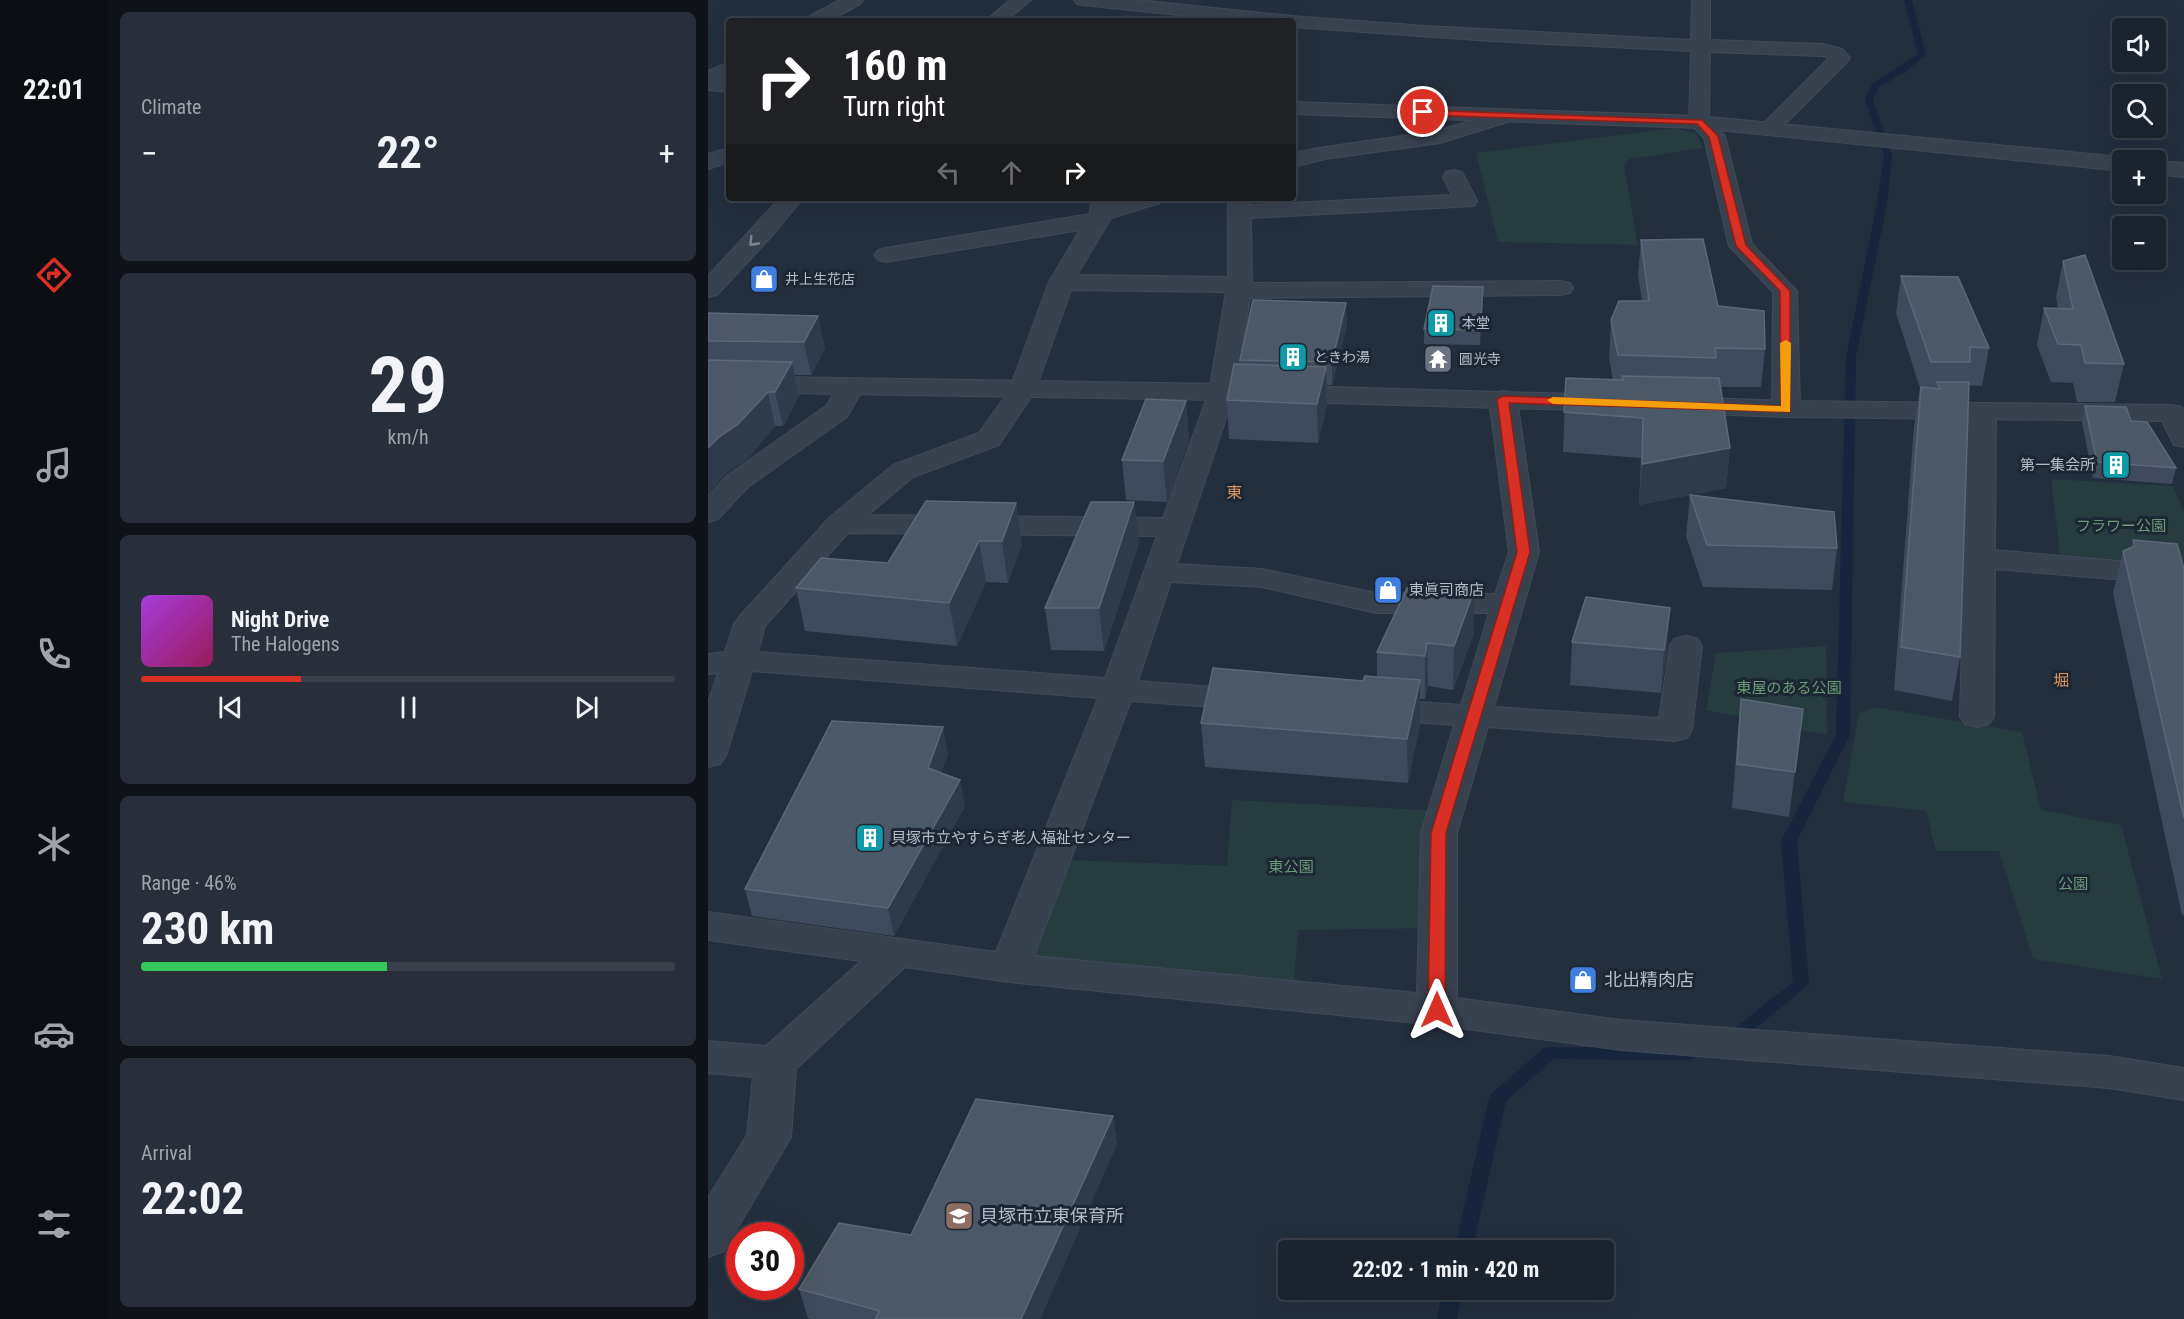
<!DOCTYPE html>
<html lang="en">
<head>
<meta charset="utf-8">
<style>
	:root { --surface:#1b232e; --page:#282f3a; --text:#f1f3f6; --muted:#a0a4aa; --line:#39404a; --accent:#d93025 }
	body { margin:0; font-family:"Roboto Condensed","Noto Sans JP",sans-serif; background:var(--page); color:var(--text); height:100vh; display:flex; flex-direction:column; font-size:22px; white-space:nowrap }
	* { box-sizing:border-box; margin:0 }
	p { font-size:20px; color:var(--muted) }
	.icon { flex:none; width:33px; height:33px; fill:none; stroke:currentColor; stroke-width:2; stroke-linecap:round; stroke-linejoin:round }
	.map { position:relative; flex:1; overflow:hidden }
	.details { display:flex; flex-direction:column; gap:12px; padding:12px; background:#0f1319; width:600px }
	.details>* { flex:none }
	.hud { position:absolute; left:18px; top:18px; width:570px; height:183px; border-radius:6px; box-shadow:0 6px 24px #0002,0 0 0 2px var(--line); background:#202124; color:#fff; overflow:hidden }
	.buttons { position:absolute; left:1404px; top:18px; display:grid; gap:12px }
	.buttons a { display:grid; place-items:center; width:54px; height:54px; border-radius:6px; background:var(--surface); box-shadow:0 6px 24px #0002,0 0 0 2px var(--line); font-size:30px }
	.speed { position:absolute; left:18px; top:1222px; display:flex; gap:12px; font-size:30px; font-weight:700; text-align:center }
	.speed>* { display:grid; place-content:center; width:78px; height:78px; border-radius:50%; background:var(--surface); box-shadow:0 6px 24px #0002,0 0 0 2px var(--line); line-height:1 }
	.speed .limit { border:9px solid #d22; background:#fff; color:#111 }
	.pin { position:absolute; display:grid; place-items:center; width:51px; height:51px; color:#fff; margin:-26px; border:3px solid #fff; border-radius:50%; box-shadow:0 2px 6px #0007 }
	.me { position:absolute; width:66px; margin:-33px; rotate:0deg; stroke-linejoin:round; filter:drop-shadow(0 0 4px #0008) }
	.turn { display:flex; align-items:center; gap:21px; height:126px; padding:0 18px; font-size:27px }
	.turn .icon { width:78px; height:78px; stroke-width:2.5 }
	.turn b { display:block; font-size:42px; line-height:51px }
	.lanes { display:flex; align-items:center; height:57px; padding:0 18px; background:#0003; justify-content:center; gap:30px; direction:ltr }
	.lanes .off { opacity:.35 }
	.big { font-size:45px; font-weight:700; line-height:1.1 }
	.details .card { flex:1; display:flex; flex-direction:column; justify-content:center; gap:9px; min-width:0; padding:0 21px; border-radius:9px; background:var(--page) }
	.details .dial { align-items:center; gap:0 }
	.dial b { font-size:78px; line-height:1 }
	.song { display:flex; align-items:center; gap:18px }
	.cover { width:72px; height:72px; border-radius:9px; background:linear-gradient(135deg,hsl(280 70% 55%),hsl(330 70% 35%)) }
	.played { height:6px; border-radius:3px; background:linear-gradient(90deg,var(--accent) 30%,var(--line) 30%) }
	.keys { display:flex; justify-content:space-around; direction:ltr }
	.heat { display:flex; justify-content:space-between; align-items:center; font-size:33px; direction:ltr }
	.charge { height:9px; border-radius:4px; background:linear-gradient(90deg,#34c759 46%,var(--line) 0) }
	.trip { position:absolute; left:570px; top:1240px; width:336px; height:60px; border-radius:6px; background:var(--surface); box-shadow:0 6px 24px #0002,0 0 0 2px var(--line); font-weight:700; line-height:60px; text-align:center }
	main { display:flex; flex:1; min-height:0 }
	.tabs { display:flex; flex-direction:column; width:108px; justify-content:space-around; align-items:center; background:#0b0e12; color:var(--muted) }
	.tabs .icon { width:42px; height:42px }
	.tabs .current { color:var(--accent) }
	.tabs b { font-size:27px; color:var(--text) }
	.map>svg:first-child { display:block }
	.green { fill:#263c3f }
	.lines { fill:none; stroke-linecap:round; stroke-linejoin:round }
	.stream { fill:#17263c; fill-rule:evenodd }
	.minor-casing { stroke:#414a57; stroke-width:2 }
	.tertiary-casing { stroke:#414a57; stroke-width:2 }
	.minor { fill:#38414e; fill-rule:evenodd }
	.tertiary { fill:#38414e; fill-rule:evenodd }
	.wall { fill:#3f4b5c }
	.shaded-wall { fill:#2f3b4b }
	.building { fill:#4b5868; stroke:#5c6777; stroke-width:1.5 }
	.oneway { stroke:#7c8592 }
	.route { fill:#d93025; stroke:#8d1f18; stroke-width:1.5 }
	.slow { fill:#f59e0b }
	.labels { text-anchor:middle; stroke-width:6; stroke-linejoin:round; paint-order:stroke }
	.far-poi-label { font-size:14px; fill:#b4bcc9; stroke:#1d2633; text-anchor:start }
	.poi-label { font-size:15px; fill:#b4bcc9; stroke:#1d2633; text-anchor:start }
	.park-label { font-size:15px; fill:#6b9a76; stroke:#1d2633 }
	.neighbourhood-label { font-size:16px; fill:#d59563; stroke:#1d2633 }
	.near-poi-label { font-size:18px; fill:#b4bcc9; stroke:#1d2633; text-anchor:start }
</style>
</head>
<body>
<main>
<nav class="tabs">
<b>22:01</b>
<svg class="icon current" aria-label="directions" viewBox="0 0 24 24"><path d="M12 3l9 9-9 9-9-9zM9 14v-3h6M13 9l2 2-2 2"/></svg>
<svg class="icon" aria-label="music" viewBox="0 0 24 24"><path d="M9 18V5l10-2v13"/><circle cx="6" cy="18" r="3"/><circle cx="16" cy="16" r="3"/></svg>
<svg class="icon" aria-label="phone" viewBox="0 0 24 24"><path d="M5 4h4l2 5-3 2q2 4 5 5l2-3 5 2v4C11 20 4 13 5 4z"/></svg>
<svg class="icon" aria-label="climate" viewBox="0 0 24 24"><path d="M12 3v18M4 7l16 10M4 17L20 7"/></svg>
<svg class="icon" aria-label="car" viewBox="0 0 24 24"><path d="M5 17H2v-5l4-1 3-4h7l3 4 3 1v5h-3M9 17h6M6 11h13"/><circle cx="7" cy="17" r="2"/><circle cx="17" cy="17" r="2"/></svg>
<svg class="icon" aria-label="filters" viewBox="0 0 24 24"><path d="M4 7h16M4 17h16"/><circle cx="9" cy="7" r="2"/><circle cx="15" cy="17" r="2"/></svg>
</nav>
<section class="details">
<div class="card"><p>Climate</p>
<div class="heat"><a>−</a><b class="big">22°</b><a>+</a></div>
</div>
<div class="card dial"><b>29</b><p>km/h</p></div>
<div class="card">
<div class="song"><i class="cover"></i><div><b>Night Drive</b><p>The Halogens</p></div></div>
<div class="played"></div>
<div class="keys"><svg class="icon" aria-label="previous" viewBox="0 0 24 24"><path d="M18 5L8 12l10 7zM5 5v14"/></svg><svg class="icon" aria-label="pause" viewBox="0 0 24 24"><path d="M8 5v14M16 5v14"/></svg><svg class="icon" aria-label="next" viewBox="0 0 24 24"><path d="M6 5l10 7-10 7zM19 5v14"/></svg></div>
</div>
<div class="card"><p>Range · 46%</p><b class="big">230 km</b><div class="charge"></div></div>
<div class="card"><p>Arrival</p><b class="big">22:02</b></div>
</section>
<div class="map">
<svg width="1476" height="1319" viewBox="0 0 1476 1319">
	<rect width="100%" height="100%" fill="#242f3e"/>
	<g class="green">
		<polygon points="967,128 989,134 995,148 921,159 916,166 930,245 790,242 768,153"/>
		<polygon points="1343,479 1465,486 1476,512 1476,575 1353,563"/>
		<polygon points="1118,646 1119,735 998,710 1008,653"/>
		<polygon points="1167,707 1314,732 1333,810 1413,825 1454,979 1325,959 1291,851 1228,851 1218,811 1135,802 1151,713"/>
		<polygon points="524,800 737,811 729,928 590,930 585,996 301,968 335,859 519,866"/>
	</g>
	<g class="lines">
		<g class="stream">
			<polygon points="1196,0 1204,0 1218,55 1197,72 1171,87 1165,100 1184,156 1179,203 1148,357 1142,735 1089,841 1101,984 1030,1043 1024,1045 1018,1043 1015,1039 1018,1035 1085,982 1073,841 1128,735 1138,357 1169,203 1176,156 1157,100 1164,84 1210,54"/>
			<polygon points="842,1047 980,1048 986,1049 989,1054 986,1059 980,1060 846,1059 798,1101 764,1251 746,1251 781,1098 784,1093 836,1048"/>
			<polygon points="735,1290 755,1290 749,1319 729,1319"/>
		</g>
		<g class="minor-casing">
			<g id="minor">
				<polygon points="132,0 155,0 152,4 121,21 98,21 100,17"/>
				<polygon points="366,0 429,0 584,16 717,26 983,40 984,0 1002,0 1002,40 1114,44 1134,49 1142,58 1139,62 1068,133 1061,135 1054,133 1051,129 1054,125 1121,58 1114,56 1002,52 1001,120 1017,136 1044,244 1089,291 1092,409 1088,415 1078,417 1068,415 1064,409 1065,292 1021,246 996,138 981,122 983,51 783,41 585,27 585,21 527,21 375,5 369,4"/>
				<polygon points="21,62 21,76 0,85 0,71"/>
				<polygon points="802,109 809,111 812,115 809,119 732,143 617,159 585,167 585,153 617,147 729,131"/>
				<path d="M746,170L754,172L769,201L766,206L543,218L544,283L853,281L862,283L865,288L862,293L853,295L542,298L527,392L469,564L554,569L668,593L787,594L801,552L781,399L785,393L795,391L805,393L809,399L831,552L786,707L951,718L962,646L966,639L978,636L990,639L994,646L984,730L979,738L967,741L780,727L749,833V998L913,1020L1401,1056L1476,1068V1100L1401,1088L913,1050L729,1025L301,982L197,967L88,1069L83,1137L16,1251L0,1257V1198L39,1135L45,1077L0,1073V1041L58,1046L153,961L0,940V912L288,952L390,698L44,671L18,756L12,764L0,767V703L10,673L0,674V654L17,652L26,624L31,617L121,518L185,465L271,433L301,391L341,282L372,230L178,262L170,260L166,255L170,250L178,248L382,214L383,198H405V202L420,198H455L452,203L403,218L369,275L520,277V198H542V205L744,195L735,177L738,172ZM363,290L518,292L501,392L455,518L160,515L205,477L291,445L327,391ZM140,533L449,536L397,678L50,652L57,626ZM463,582L554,587L668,613H781L753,705L667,699L655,702L650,709L655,716L667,719L746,725L713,833L709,993L326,956L423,701L544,710L556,707L561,700L556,693L544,690L430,681Z"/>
				<polygon points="72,198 95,198 62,238 9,295 0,297 0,276"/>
				<polygon points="143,379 152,381 156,387 139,417 40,487 10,519 0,522 0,496 20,475 118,406 134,381"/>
				<polygon points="1274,403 1284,405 1288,411 1287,550 1476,567 1476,585 1287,569 1286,717 1281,724 1269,727 1257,724 1252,717 1260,411 1264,405"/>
			</g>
		</g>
		<g class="tertiary-casing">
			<g id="tertiary">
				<polygon points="302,0 323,0 298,21 277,21"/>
				<polygon points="0,78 21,80 21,92 0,90"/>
				<polygon points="585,102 991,116 1414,157 1422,160 1414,160 1414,171 991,128 585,114"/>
				<polygon points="21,148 21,162 0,169 0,154"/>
				<polygon points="1448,161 1476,163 1476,177 1448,174"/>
				<polygon points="0,376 514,384 901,395 911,397 915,403 911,409 901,411 514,400 0,392"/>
				<polygon points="971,397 1078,401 1464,405 1474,407 1476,411 1476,447 1466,445 1454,421 1078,417 971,413 961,411 957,405 961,399"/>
			</g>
		</g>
		<use href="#minor" class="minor"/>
		<use href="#tertiary" class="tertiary"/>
	</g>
	<g class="wall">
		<polygon points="933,240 1010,306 1057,349 1053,387 1013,387 1022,448 1018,488 931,505 933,458 855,452 858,378 905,380 901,358 903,320 934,301 930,275"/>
		<polygon points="1355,261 1416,364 1407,402 1369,402 1365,383 1343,382 1329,345 1336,308 1350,308 1348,297"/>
		<polygon points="1193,276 1281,348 1274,386 1261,385 1252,657 1244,701 1186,690 1206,426 1212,388 1188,313"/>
		<polygon points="775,302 772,345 716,344 716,329"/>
		<polygon points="0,313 110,316 117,349 103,375 87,375 91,396 75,426 67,426 39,459 18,473 0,493"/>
		<polygon points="639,325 624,385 619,385 619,405 610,443 521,439 519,400 532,364 532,360"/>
		<polygon points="478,401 481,440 459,502 418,500 414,460"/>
		<polygon points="1377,406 1423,421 1468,468 1464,484 1385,478 1374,422"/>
		<polygon points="982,495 1129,548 1124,590 995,587 978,536"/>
		<polygon points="426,502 431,543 396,651 343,650 337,608"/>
		<polygon points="308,503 314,544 300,583 278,582 249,646 97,631 88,588 180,563"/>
		<polygon points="1425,540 1476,569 1476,915 1474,915 1405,593 1415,551 1423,548"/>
		<polygon points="766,591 766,633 745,690 720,686 717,699 712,699 712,724 700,783 497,767 493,723 669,677 669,652"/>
		<polygon points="962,608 959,650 953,693 862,685 864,642"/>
		<polygon points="1033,699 1095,709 1081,817 1024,808 1029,743"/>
		<polygon points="240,754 233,772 257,806 186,936 44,916 37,889"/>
		<polygon points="405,1116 409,1144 332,1319 105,1319 100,1318 91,1289 203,1235"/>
	</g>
	<g class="shaded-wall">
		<polygon points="775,287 775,302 772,345 772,330"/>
		<polygon points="638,303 639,325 624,385 624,362"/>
		<polygon points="110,316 117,349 103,375 96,342"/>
		<polygon points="84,362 91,396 75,426 67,392"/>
		<polygon points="618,367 619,405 610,443 609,404"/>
		<polygon points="60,392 67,426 39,459 18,473 0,493 0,448"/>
		<polygon points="478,401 481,440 459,502 455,461"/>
		<polygon points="1022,448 1018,488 931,505 934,464"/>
		<polygon points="426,502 431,543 396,651 391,608"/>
		<polygon points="308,503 314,544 300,583 294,541"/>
		<polygon points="271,541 278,582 249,646 241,603"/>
		<polygon points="766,591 766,633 745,690 746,646"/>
		<polygon points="962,608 959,650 953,693 956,650"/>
		<polygon points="719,643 720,686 717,699 717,656"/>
		<polygon points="712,680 712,724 700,783 699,739"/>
		<polygon points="235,727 240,754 225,794 220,768"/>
		<polygon points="252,780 257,806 186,936 180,908"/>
		<polygon points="405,1116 409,1144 332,1319 313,1319"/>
	</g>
	<g class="building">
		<polygon points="995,239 1010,306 1056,311 1057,349 1007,348 1008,358 910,355 903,320 911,301 941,301 933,240"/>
		<polygon points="1377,255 1416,364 1377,363 1373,345 1350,344 1336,308 1365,309 1355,261"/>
		<polygon points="1193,276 1250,277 1281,348 1262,347 1262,362 1223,362"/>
		<polygon points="725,286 775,287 772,330 716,329"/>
		<polygon points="545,300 638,303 624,362 532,360"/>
		<polygon points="0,313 110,316 96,342 0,341"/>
		<polygon points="0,360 84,362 67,392 60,392 30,424 10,438 0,448"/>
		<polygon points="526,364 618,367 609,404 519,400"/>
		<polygon points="914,376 1011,378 1022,448 934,464 935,418 856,412 858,378 915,380"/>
		<polygon points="1229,382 1261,382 1252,657 1193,647 1213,387 1232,389"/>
		<polygon points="438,399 478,401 455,461 414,460"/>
		<polygon points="1377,406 1418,407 1423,421 1439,422 1468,468 1389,462"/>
		<polygon points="982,495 1126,512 1129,548 999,545"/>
		<polygon points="218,501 308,503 294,541 271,541 241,603 88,588 113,558 180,563"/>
		<polygon points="383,502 426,502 391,608 337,608"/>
		<polygon points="1425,540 1469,544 1476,569 1476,818 1415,551 1427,546"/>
		<polygon points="701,584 766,591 746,646 719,643 717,656 669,652"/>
		<polygon points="878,597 962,608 956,650 864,642"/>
		<polygon points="505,668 655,681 657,676 712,680 699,739 493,723"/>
		<polygon points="1033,699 1095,709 1087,772 1029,764"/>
		<polygon points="124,721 235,727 220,768 252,780 180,908 37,889"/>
		<polygon points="268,1099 405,1116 313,1319 167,1319 172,1311 91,1289 131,1223 203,1235"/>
	</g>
	<defs><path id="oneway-chevron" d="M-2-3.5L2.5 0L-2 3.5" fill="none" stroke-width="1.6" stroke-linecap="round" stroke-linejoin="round" transform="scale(1.5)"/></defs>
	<use class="oneway" href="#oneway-chevron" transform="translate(45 242) rotate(134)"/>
	<polygon class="route" points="712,110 994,120 1010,136 1038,245 1082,291 1082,412 801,403 822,552 738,833 737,1010 735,1014 729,1016 723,1014 720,1010 723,833 809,552 789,399 795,396 1073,406 1072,291 1028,246 1001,137 989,124 715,115 712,114"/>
	<polygon class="slow" points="1078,340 1083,343 1082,412 845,404 839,400 845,397 1073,406 1072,343"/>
	<defs>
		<g id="shop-square" transform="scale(1.5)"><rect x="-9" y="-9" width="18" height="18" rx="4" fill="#3f7fe0" stroke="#1d2633"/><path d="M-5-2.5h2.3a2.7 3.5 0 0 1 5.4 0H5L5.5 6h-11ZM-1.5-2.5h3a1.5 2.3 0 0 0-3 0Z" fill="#fff"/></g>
		<g id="building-square" transform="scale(1.5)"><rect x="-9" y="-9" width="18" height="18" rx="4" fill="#0f9aa8" stroke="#1d2633"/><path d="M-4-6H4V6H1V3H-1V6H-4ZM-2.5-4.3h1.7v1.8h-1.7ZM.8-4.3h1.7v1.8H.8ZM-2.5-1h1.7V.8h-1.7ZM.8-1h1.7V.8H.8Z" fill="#fff"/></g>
		<g id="temple-square" transform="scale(1.5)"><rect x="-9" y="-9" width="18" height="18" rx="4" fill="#6b7280" stroke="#1d2633"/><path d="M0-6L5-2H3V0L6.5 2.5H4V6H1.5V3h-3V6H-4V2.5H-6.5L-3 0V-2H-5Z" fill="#fff"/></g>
		<g id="school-square" transform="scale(1.5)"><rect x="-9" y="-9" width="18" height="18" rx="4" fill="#8d6e63" stroke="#1d2633"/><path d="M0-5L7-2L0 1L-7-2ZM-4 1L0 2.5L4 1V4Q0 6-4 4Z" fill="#fff"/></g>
	</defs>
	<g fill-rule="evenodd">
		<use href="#shop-square" x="56" y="279"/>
		<use href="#building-square" x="733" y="323"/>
		<use href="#building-square" x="585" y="357"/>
		<use href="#temple-square" x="730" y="359"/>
		<use href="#building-square" x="1408" y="465"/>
		<use href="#shop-square" x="680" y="590"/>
		<use href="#building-square" x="162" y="838"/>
		<use href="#shop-square" x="875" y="980"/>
		<use href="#school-square" x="251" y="1216"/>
	</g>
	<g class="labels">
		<g class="far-poi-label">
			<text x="77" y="284">井上生花店</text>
			<text x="754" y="328">本堂</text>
			<text x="606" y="362">ときわ湯</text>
			<text x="751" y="364">圓光寺</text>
		</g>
		<g class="poi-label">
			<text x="1387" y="470" text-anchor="end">第一集会所</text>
			<text x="701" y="595">東眞司商店</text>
			<text x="183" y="843">貝塚市立やすらぎ老人福祉センター</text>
		</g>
		<g class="park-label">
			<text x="1413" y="531">フラワー公園</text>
			<text x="1081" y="693">東屋のある公園</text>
			<text x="583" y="872">東公園</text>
			<text x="1365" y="889">公園</text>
		</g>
		<g class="neighbourhood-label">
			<text x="526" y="498">東</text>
			<text x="1353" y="686">堀</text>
		</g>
		<g class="near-poi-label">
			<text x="896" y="986">北出精肉店</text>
			<text x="272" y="1222">貝塚市立東保育所</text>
		</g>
	</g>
</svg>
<div class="buttons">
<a><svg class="icon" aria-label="sound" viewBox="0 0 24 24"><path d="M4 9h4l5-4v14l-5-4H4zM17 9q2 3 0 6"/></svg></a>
<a><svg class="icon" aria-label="search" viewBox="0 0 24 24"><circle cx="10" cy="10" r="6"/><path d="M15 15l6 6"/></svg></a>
<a>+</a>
<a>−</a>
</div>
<div class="speed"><div class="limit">30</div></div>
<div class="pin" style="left:715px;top:112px;background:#d93025"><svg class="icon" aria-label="arrive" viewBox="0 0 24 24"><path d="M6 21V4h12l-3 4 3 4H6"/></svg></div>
<svg class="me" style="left:729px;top:1010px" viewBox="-20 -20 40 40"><path d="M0-17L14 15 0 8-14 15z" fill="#d93025" stroke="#fff" stroke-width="4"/></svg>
<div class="trip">22:02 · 1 min · 420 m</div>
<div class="hud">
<div class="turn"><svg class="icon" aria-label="right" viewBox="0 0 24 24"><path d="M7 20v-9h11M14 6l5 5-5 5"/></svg><div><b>160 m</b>Turn right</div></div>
<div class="lanes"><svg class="icon off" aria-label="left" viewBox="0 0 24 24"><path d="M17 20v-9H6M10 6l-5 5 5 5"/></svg><svg class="icon off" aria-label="ahead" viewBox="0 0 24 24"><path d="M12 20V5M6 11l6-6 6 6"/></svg><svg class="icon" aria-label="right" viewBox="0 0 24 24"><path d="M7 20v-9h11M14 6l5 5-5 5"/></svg></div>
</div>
</div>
</main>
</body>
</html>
